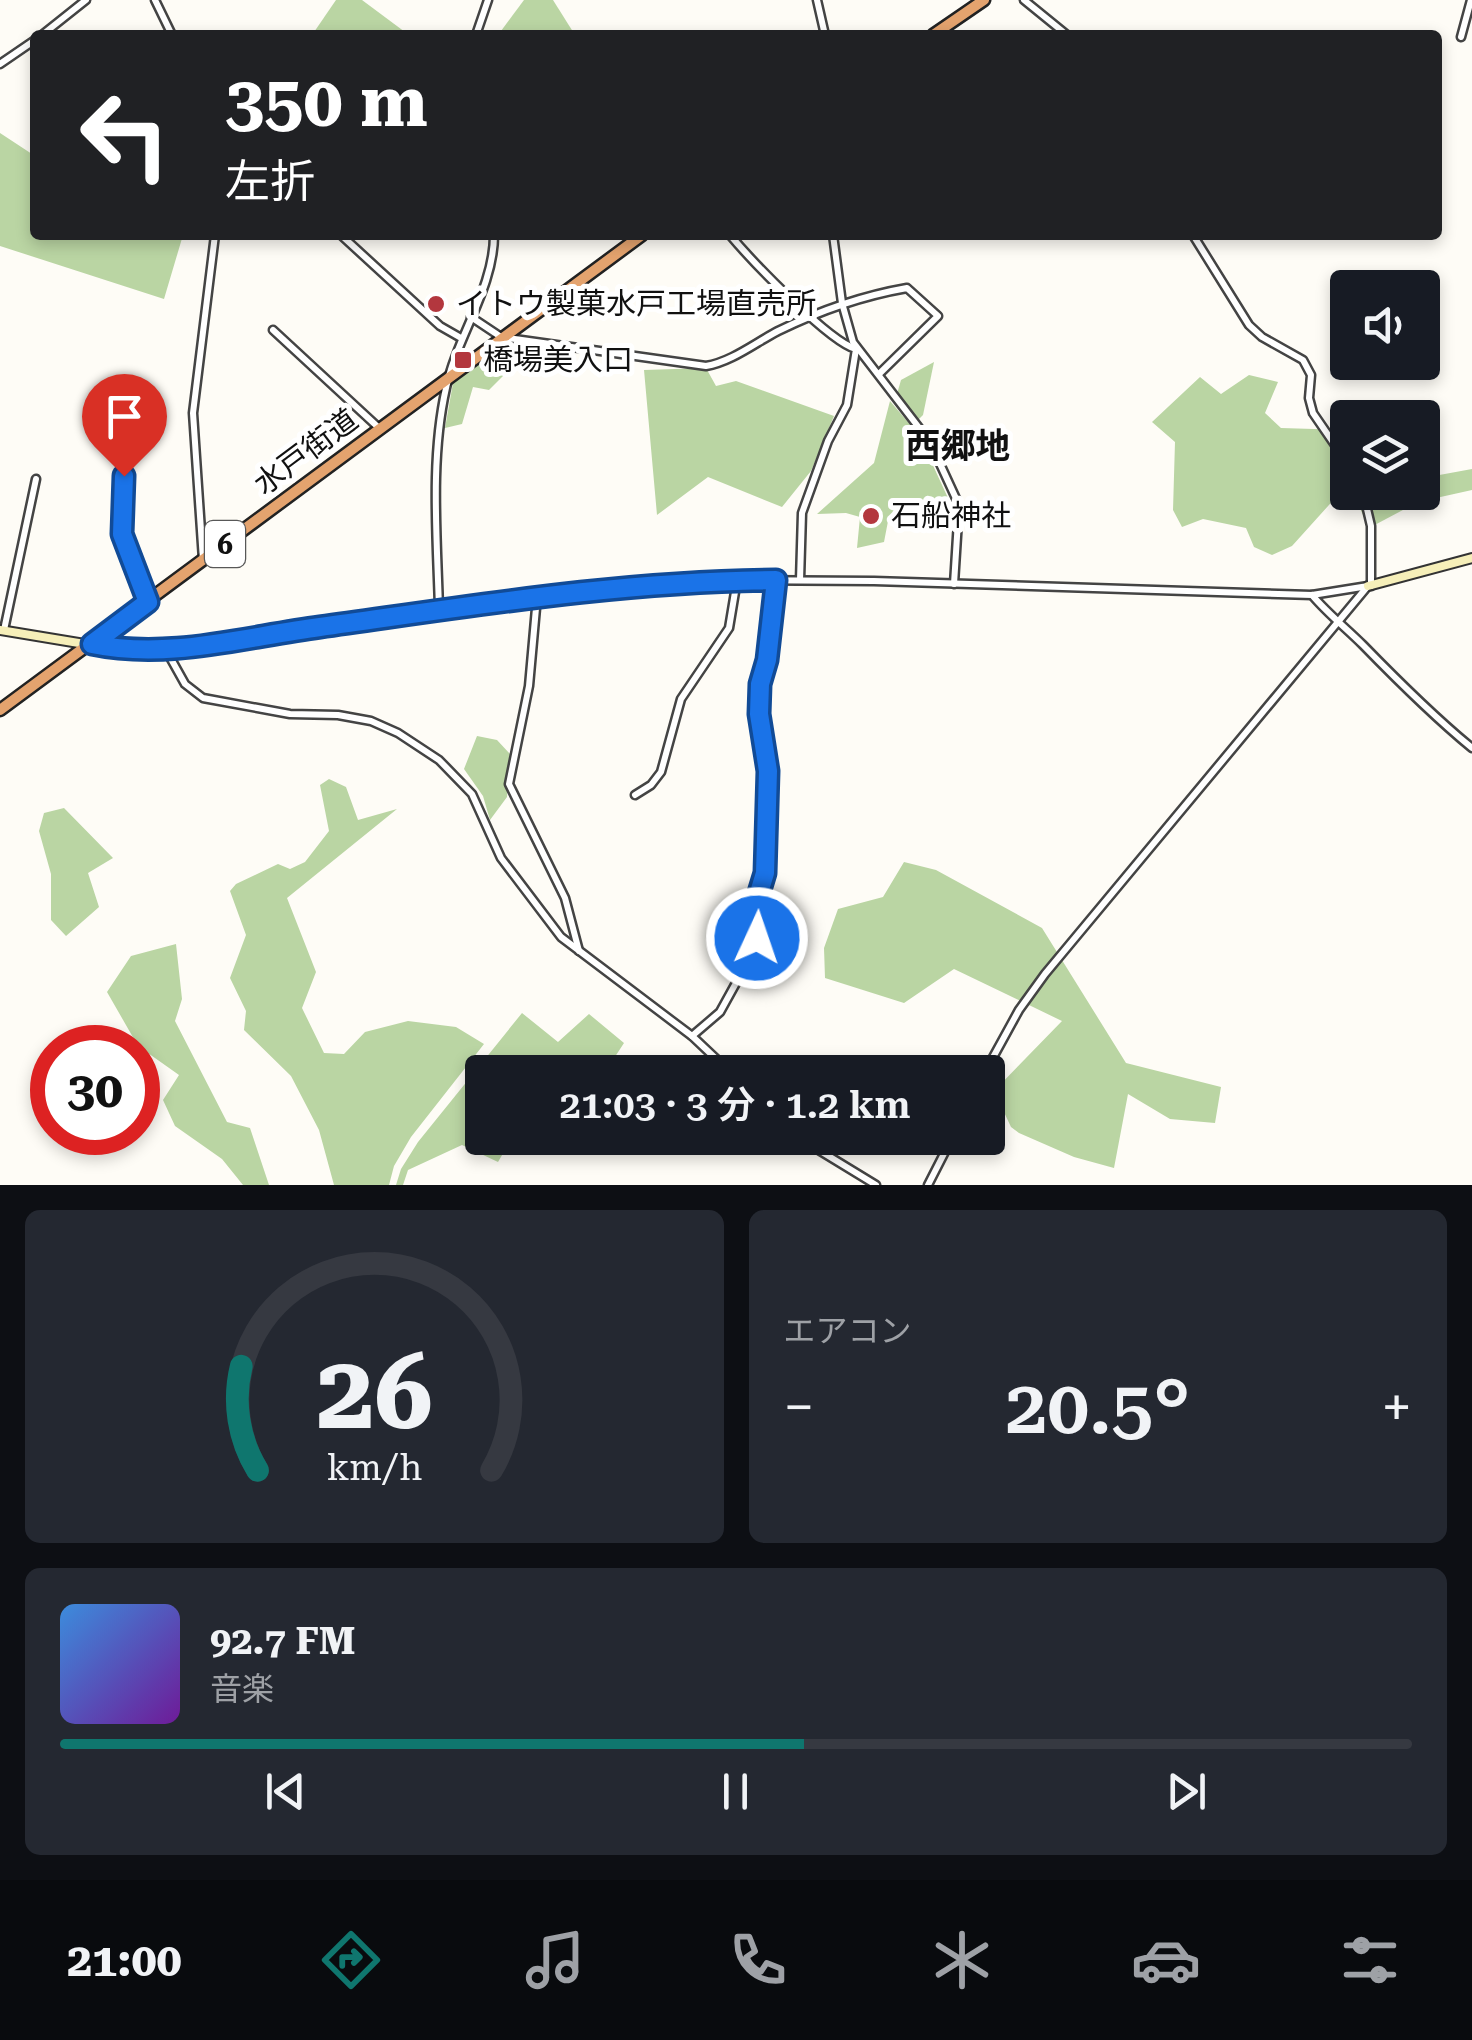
<!DOCTYPE html>
<html lang="ja">
<head>
<meta charset="utf-8">
<style>
	:root { --surface:#171b24; --page:#242831; --text:#f1f3f6; --muted:#9ea1a6; --line:#363941; --accent:#0f766e }
	body { margin:0; font-family:"Roboto Serif","Noto Sans JP",serif; background:var(--page); color:var(--text); height:100vh; display:flex; flex-direction:column; font-size:38px; white-space:nowrap }
	* { box-sizing:border-box; margin:0 }
	p { font-size:32px; color:var(--muted) }
	.icon { flex:none; width:55px; height:55px; fill:none; stroke:currentColor; stroke-width:2; stroke-linecap:round; stroke-linejoin:round }
	.map { position:relative; height:1185px; overflow:hidden }
	.details { display:flex; flex-direction:column; gap:25px; padding:25px; background:#0d0f14; flex:1 }
	.details>* { flex:none }
	.banner { position:absolute; left:30px; top:30px; width:1412px; height:210px; border-radius:10px; box-shadow:0 5px 15px #0003; background:#202124; color:#fff; overflow:hidden }
	.fabs { position:absolute; left:1330px; top:270px; display:grid; gap:20px }
	.fabs a { display:grid; place-items:center; width:110px; height:110px; border-radius:10px; background:var(--surface); box-shadow:0 5px 15px #0003; font-size:50px }
	.speed { position:absolute; left:30px; top:1025px; display:flex; gap:20px; font-size:50px; font-weight:700; text-align:center }
	.speed>* { display:grid; place-content:center; width:130px; height:130px; border-radius:50%; background:var(--surface); box-shadow:0 5px 15px #0003; line-height:1 }
	.speed .limit { border:15px solid #d22; background:#fff; color:#111 }
	.pin { position:absolute; display:grid; place-items:center; width:85px; height:85px; color:#fff; margin:-102px -42px; border-radius:50% 50% 50% 0; rotate:-45deg; box-shadow:0 0 10px #0007 }
	.pin .icon { rotate:45deg }
	.me { position:absolute; width:110px; margin:-55px; rotate:3deg; stroke-linejoin:round; filter:drop-shadow(0 0 8px #0008) }
	.turn { display:flex; align-items:center; gap:35px; height:210px; padding:0 30px; font-size:45px }
	.turn .icon { width:130px; height:130px; stroke-width:2.5 }
	.turn b { display:block; font-size:70px; line-height:85px }
	.big { font-size:75px; font-weight:600; line-height:1.1 }
	.details .tile { flex:1; display:flex; flex-direction:column; justify-content:center; gap:15px; min-width:0; padding:0 35px; border-radius:15px; background:var(--page) }
	.details .dial { align-items:center; gap:0 }
	.dial svg { height:260px; overflow:visible; fill:none; stroke:var(--line); stroke-width:7; stroke-linecap:round; text-anchor:middle }
	.dial text { fill:var(--text); stroke:none }
	.song { display:flex; align-items:center; gap:30px }
	.cover { width:120px; height:120px; border-radius:15px; background:linear-gradient(135deg,hsl(210 70% 55%),hsl(280 70% 35%)) }
	.played { height:10px; border-radius:5px; background:linear-gradient(90deg,var(--accent) 55%,var(--line) 55%) }
	.keys { display:flex; justify-content:space-around; direction:ltr }
	.heat { display:flex; justify-content:space-between; align-items:center; font-size:55px; direction:ltr }
	.details .tiles { flex:1; display:grid; gap:25px; grid-template-columns:1fr 1fr }
	.tile:last-child { grid-column:span 2 }
	.trip { position:absolute; left:465px; top:1055px; width:540px; height:100px; border-radius:10px; background:var(--surface); box-shadow:0 5px 15px #0003; font-weight:600; line-height:100px; text-align:center }
	.menu { display:flex; height:160px; justify-content:space-around; align-items:center; background:#090b0e; color:var(--muted) }
	.menu .icon { width:70px; height:70px }
	.menu .active { color:var(--accent) }
	.menu b { font-size:45px; color:var(--text) }
	.map>svg:first-child { display:block }
	.forest { fill:#bad5a3 }
	.lines { fill:none; stroke-linecap:round; stroke-linejoin:round }
	.street-casing { stroke:#444; stroke-width:11 }
	.secondary-casing { stroke:#333; stroke-width:12 }
	.highway-casing { stroke:#222; stroke-width:15 }
	.street { stroke:#fff; stroke-width:6 }
	.secondary { stroke:#f6efb9; stroke-width:8 }
	.highway { stroke:#e4a36e; stroke-width:10 }
	.route-casing { stroke:#114b97; stroke-width:25 }
	.route { stroke:#1a73e8; stroke-width:18 }
	.poi-dot { fill:#b3373e; stroke:#fff; stroke-width:4 }
	.labels { text-anchor:middle; stroke-width:10; stroke-linejoin:round; paint-order:stroke }
	.shield { fill:#fff; stroke:#585858; stroke-width:2.5 }
	.shield-label { font-size:28px; font-weight:bold; fill:#111 }
	.poi-label { font-size:30px; fill:#111; stroke:#fff; text-anchor:start }
	.street-label { font-size:30px; fill:#111; stroke:#fff }
	.quarter-label { font-size:35px; font-weight:bold; fill:#111; stroke:#fff }
</style>
</head>
<body>
<div class="map">
<svg width="1472" height="1185" viewBox="0 0 1472 1185">
	<rect width="100%" height="100%" fill="#fefcf6"/>
	<g class="forest">
		<polygon points="336,0 362,0 409,35 312,35"/>
		<polygon points="524,0 553,0 575,35 507,35 501,31"/>
		<polygon points="0,133 35,156 35,235 183,235 164,299 0,246"/>
		<polygon points="502,343 523,356 489,390 473,387 462,424 445,428 453,383"/>
		<polygon points="934,362 923,415 918,420 897,394 901,380"/>
		<polygon points="706,368 716,386 736,381 834,416 811,471 782,507 708,477 657,515 644,370"/>
		<polygon points="1249,375 1278,382 1265,413 1281,428 1347,430 1347,485 1292,546 1272,555 1254,547 1246,528 1203,519 1182,527 1173,510 1175,442 1152,422 1200,377 1221,394"/>
		<polygon points="890,401 919,435 948,498 934,515 889,516 884,542 857,548 860,517 846,513 817,514 874,463"/>
		<polygon points="1472,469 1472,490 1418,502 1369,528 1353,493 1422,492 1423,478"/>
		<polygon points="477,736 497,740 510,754 507,797 490,820 483,796 464,769"/>
		<polygon points="329,779 346,787 358,820 397,809 287,898 316,972 302,1008 324,1053 344,1054 365,1032 408,1021 456,1027 484,1044 411,1137 394,1166 389,1185 334,1185 319,1130 291,1076 244,1030 246,1011 230,978 246,935 230,891 236,884 278,864 290,869 305,862 329,831 320,785"/>
		<polygon points="64,808 113,858 88,873 99,907 66,936 51,920 51,874 39,831 44,813"/>
		<polygon points="904,862 936,870 1042,928 1126,1063 1221,1087 1215,1123 1170,1119 1128,1094 1114,1168 1074,1157 1019,1133 1011,1127 994,1091 1062,1021 954,969 904,1003 825,978 824,948 838,909 883,897"/>
		<polygon points="176,944 182,999 175,1021 227,1122 250,1128 269,1185 243,1185 222,1159 175,1126 163,1100 179,1075 138,1046 107,992 131,956"/>
		<polygon points="522,1013 558,1042 589,1014 624,1043 605,1072 482,1072 482,1138 512,1138 498,1162 462,1145 408,1170 403,1185 396,1185 401,1169 418,1142"/>
	</g>
	<g class="lines">
		<g class="street-casing">
			<g id="street">
				<polyline points="155,0 172,35"/>
				<polyline points="817,0 825,35"/>
				<polyline points="1024,0 1067,35"/>
				<polyline points="42,35 86,0"/>
				<polyline points="476,35 488,0"/>
				<polyline points="1461,37 1471,0"/>
				<polyline points="0,64 35,40"/>
				<polyline points="341,235 440,326 461,338"/>
				<path d="M494,235C494,288 457,336 446,388C430,459 437,536 439,609L627,586L730,580L874,581L1312,595L1368,586"/>
				<path d="M730,235C751,260 829,342 856,349L847,405L828,441L802,513L800,580"/>
				<polyline points="833,235 842,303 853,342 930,442 959,505 954,584"/>
				<polyline points="1193,235 1249,325 1262,337 1303,360 1311,375 1309,398 1313,413 1348,464"/>
				<path d="M471,317L501,337L706,366C731,362 755,343 778,331C819,311 861,296 907,288L938,316L879,374"/>
				<polyline points="273,330 379,428"/>
				<polyline points="124,476 122,534 147,600"/>
				<polyline points="1363,492 1371,526 1371,586"/>
				<polyline points="203,560 193,413 215,235"/>
				<path d="M1312,595C1328,614 1346,628 1363,645C1398,681 1433,716 1472,748"/>
				<polyline points="537,597 529,686 509,784 565,898 579,951"/>
				<polyline points="4,630 36,479"/>
				<polyline points="166,650 185,684 203,698 290,714 338,715 371,721 398,733 439,760 472,794 501,858 561,937 692,1036 730,1072"/>
				<polyline points="635,795 651,785 661,772 681,699 729,628 737,580"/>
				<polyline points="692,1036 720,1012 752,954 759,931 755,907 765,873 768,771 759,714 760,684 767,660 777,580"/>
				<polyline points="985,1072 1019,1010 1045,974 1367,587"/>
				<polyline points="799,1138 876,1185"/>
				<polyline points="928,1185 952,1138"/>
			</g>
		</g>
		<g class="secondary-casing">
			<g id="secondary">
				<polyline points="1368,586 1472,558"/>
				<polyline points="0,630 127,651 151,652 439,609"/>
			</g>
		</g>
		<g class="highway-casing">
			<g id="highway">
				<polyline points="933,35 984,0"/>
				<polyline points="0,710 642,235"/>
			</g>
		</g>
		<use href="#street" class="street"/>
		<use href="#secondary" class="secondary"/>
		<use href="#highway" class="highway"/>
	</g>
	<g class="lines">
		<g class="route-casing">
			<path id="route" d="M124,476L122,534L148,602L92,644C168,660 244,637 320,627C472,606 623,581 776,580L767,660L760,684L759,714L768,771L765,873L755,906L757,938"/>
		</g>
		<use href="#route" class="route"/>
	</g>
	<g class="poi-dot">
		<circle cx="436" cy="304" r="10"/>
		<rect x="453" y="350" width="20" height="20" rx="5"/>
		<circle cx="871" cy="516" r="10"/>
	</g>
	<g class="labels">
		<rect class="shield" x="205" y="521" width="40" height="46" rx="8"/>
		<g class="shield-label">
			<text x="225" y="554">6</text>
		</g>
		<g class="poi-label">
			<text x="456" y="314">イトウ製菓水戸工場直売所</text>
			<text x="483" y="370">橋場美入口</text>
			<text x="891" y="526">石船神社</text>
		</g>
		<g class="street-label">
			<text transform="translate(306 452) rotate(-37)" y="10">水戸街道</text>
		</g>
		<g class="quarter-label">
			<text x="958" y="458">西郷地</text>
		</g>
	</g>
</svg>
<div class="fabs">
<a><svg class="icon" aria-label="sound" viewBox="0 0 24 24"><path d="M4 9h4l5-4v14l-5-4H4zM17 9q2 3 0 6"/></svg></a>
<a><svg class="icon" aria-label="layers" viewBox="0 0 24 24"><path d="M12 4l9 5-9 5-9-5zM3 14l9 5 9-5"/></svg></a>
</div>
<div class="speed"><div class="limit">30</div></div>
<div class="pin" style="left:124px;top:476px;background:#d93025"><svg class="icon" aria-label="arrive" viewBox="0 0 24 24"><path d="M6 21V4h12l-3 4 3 4H6"/></svg></div>
<svg class="me" style="left:757px;top:938px" viewBox="-20 -20 40 40"><circle r="17" fill="#1a73e8" stroke="#fff" stroke-width="3"/><path d="M0-11L8 9 0 5-8 9z" fill="#fff"/></svg>
<div class="trip">21:03 · 3 分 · 1.2 km</div>
<div class="banner">
<div class="turn"><svg class="icon" aria-label="left" viewBox="0 0 24 24"><path d="M17 20v-9H6M10 6l-5 5 5 5"/></svg><div><b>350 m</b>左折</div></div>
</div>
</div>
<section class="details">
<div class="tiles">
<div class="tile dial"><svg viewBox="0 0 100 80">
<path d="M14 69A42 42 0 1 1 86 69"/>
<path d="M14 69A42 42 0 0 1 9 37" stroke="#0f766e"/>
<text x="50" y="56" font-size="32" font-weight="700">26</text>
<text x="50" y="72" font-size="11">km/h</text>
</svg></div>
<div class="tile"><p>エアコン</p>
<div class="heat"><a>−</a><b class="big">20.5°</b><a>+</a></div>
</div>
<div class="tile">
<div class="song"><i class="cover"></i><div><b>92.7 FM</b><p>音楽</p></div></div>
<div class="played"></div>
<div class="keys"><svg class="icon" aria-label="previous" viewBox="0 0 24 24"><path d="M18 5L8 12l10 7zM5 5v14"/></svg><svg class="icon" aria-label="pause" viewBox="0 0 24 24"><path d="M8 5v14M16 5v14"/></svg><svg class="icon" aria-label="next" viewBox="0 0 24 24"><path d="M6 5l10 7-10 7zM19 5v14"/></svg></div>
</div>
</div>
</section>
<nav class="menu">
<b>21:00</b>
<svg class="icon active" aria-label="directions" viewBox="0 0 24 24"><path d="M12 3l9 9-9 9-9-9zM9 14v-3h6M13 9l2 2-2 2"/></svg>
<svg class="icon" aria-label="music" viewBox="0 0 24 24"><path d="M9 18V5l10-2v13"/><circle cx="6" cy="18" r="3"/><circle cx="16" cy="16" r="3"/></svg>
<svg class="icon" aria-label="phone" viewBox="0 0 24 24"><path d="M5 4h4l2 5-3 2q2 4 5 5l2-3 5 2v4C11 20 4 13 5 4z"/></svg>
<svg class="icon" aria-label="climate" viewBox="0 0 24 24"><path d="M12 3v18M4 7l16 10M4 17L20 7"/></svg>
<svg class="icon" aria-label="car" viewBox="0 0 24 24"><path d="M5 17H2v-5l4-1 3-4h7l3 4 3 1v5h-3M9 17h6M6 11h13"/><circle cx="7" cy="17" r="2"/><circle cx="17" cy="17" r="2"/></svg>
<svg class="icon" aria-label="filters" viewBox="0 0 24 24"><path d="M4 7h16M4 17h16"/><circle cx="9" cy="7" r="2"/><circle cx="15" cy="17" r="2"/></svg>
</nav>
</body>
</html>
